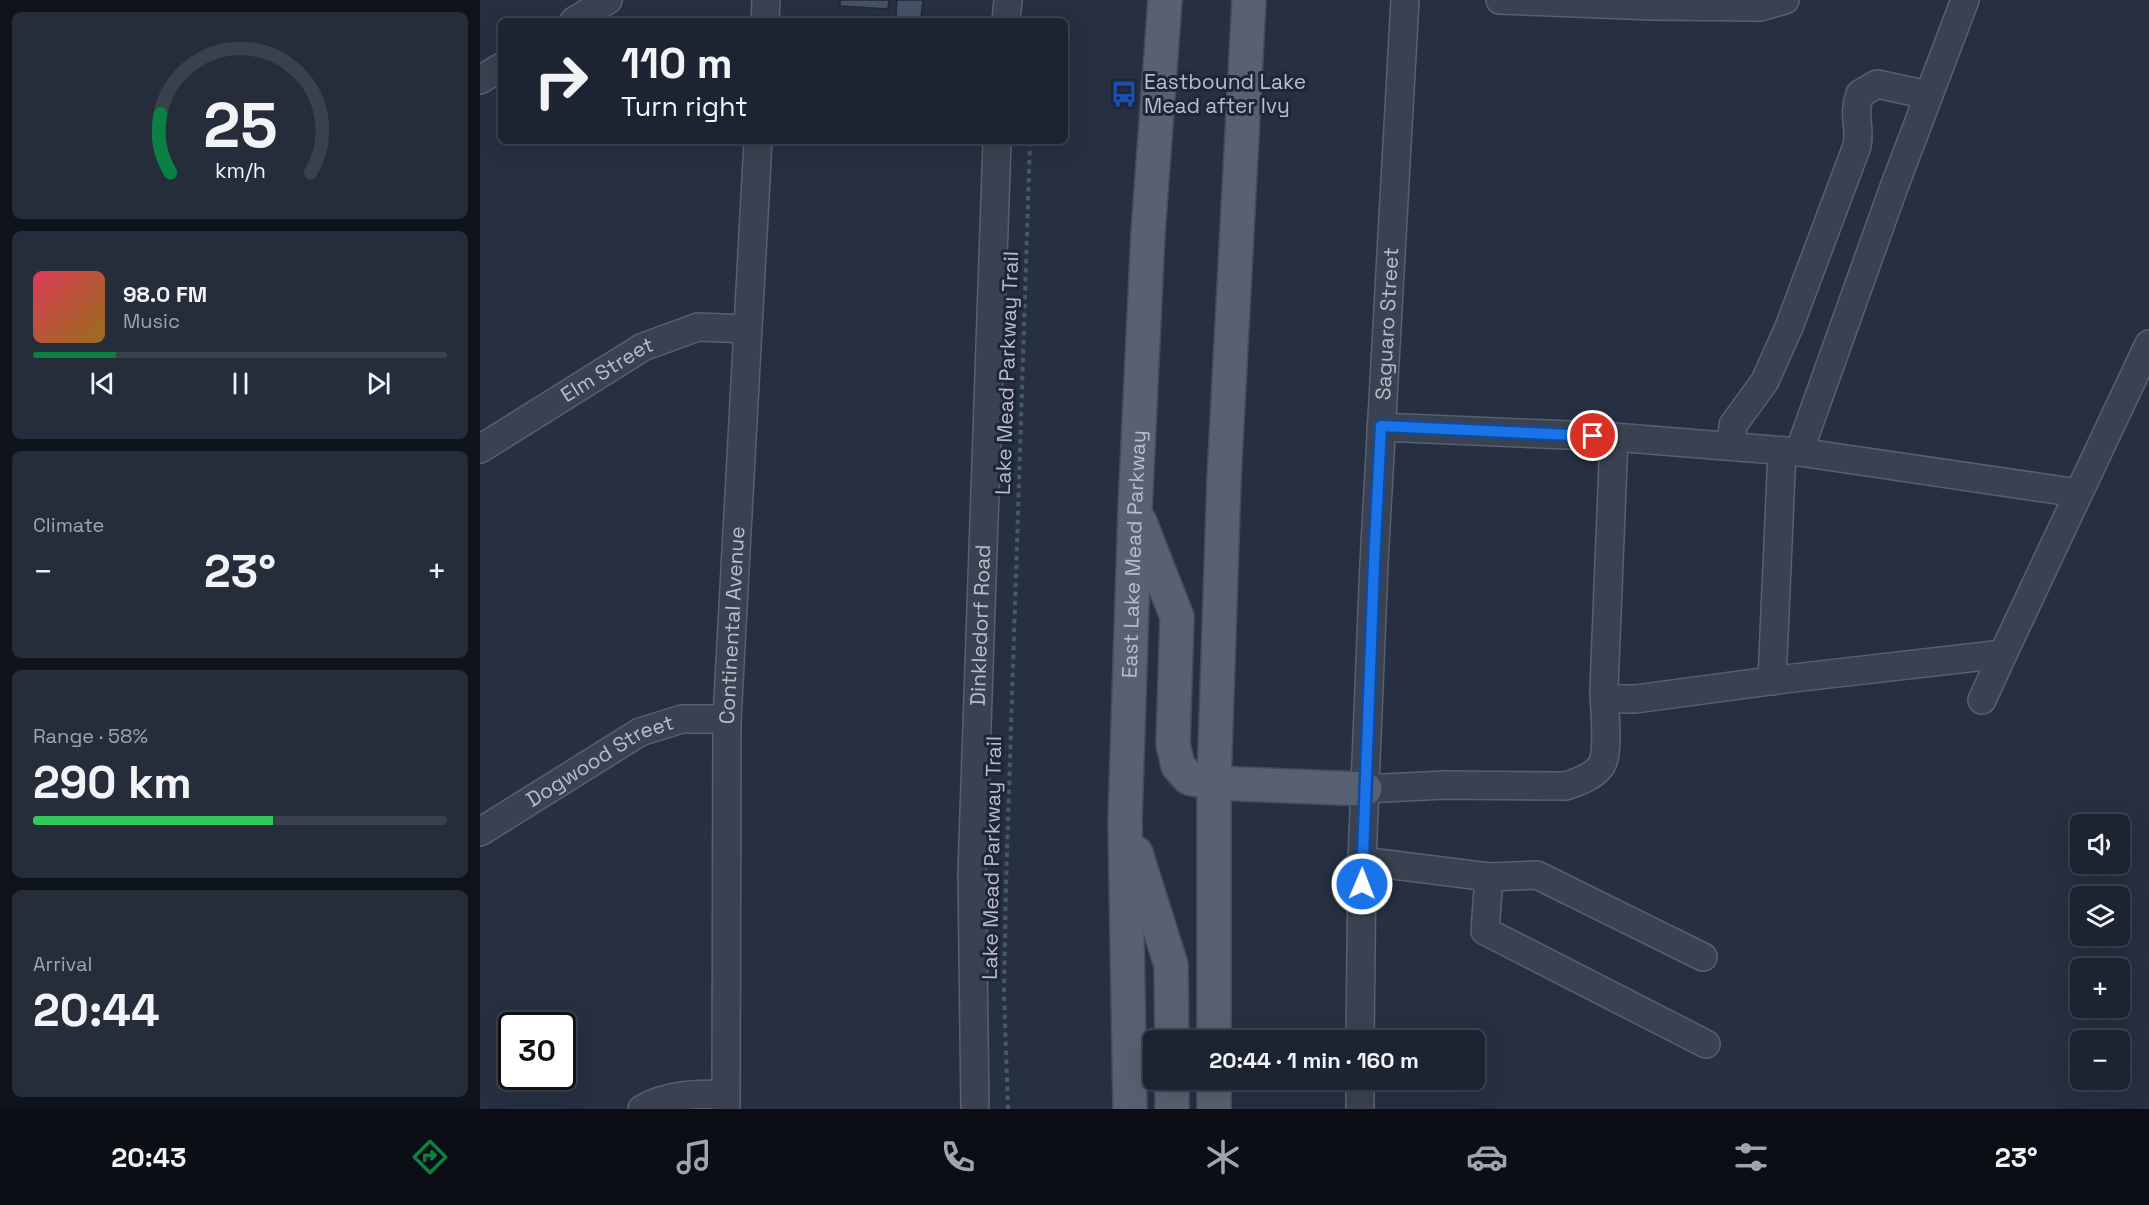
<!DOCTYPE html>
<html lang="en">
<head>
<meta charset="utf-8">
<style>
	:root { --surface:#1c2432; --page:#252c3a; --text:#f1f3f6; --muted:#a0a4ac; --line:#3a414d; --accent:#0b8043 }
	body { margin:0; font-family:"Space Grotesk",sans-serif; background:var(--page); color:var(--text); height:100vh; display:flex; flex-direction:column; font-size:22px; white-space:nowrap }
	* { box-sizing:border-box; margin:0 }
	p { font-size:20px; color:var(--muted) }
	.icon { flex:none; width:33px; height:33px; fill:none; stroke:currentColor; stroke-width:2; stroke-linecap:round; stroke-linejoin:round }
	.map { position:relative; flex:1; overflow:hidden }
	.details { display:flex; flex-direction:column; gap:12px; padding:12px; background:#0f141c; width:480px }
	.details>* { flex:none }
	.hud { position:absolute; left:18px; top:18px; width:570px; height:126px; border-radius:9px; box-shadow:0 6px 24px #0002,0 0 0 2px var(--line); background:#1c2432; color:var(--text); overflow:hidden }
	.controls { position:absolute; left:1590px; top:814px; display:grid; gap:12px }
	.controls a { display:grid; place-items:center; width:60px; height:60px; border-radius:9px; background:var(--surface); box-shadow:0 6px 24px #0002,0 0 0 2px var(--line); font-size:30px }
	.speed { position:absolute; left:18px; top:1012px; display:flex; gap:12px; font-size:30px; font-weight:700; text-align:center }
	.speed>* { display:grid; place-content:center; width:78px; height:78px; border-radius:50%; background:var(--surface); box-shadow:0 6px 24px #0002,0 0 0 2px var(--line); line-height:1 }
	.speed .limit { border:3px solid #111; border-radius:9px; background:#fff; color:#111 }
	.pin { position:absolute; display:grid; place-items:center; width:51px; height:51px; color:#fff; margin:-26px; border:3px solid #fff; border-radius:50%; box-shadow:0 2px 6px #0007 }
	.me { position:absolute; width:66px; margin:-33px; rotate:1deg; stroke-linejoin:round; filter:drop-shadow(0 0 4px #0008) }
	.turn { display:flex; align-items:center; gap:21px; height:126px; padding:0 24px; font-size:27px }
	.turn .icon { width:78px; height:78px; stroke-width:2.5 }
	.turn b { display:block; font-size:42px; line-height:51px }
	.big { font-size:45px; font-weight:800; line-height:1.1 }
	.details .tile { flex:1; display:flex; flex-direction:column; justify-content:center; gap:9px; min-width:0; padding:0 21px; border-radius:9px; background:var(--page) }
	.details .dial { align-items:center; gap:0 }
	.dial svg { height:156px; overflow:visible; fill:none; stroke:var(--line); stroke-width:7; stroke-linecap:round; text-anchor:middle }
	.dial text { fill:var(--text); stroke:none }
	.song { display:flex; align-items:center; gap:18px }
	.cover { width:72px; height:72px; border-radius:9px; background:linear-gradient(135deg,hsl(350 70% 55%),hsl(40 70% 35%)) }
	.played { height:6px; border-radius:3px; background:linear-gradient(90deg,var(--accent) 20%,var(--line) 20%) }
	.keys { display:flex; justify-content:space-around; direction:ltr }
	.heat { display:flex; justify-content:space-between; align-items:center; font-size:33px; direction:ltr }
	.charge { height:9px; border-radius:4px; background:linear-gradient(90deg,#34c759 58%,var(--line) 0) }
	.trip { position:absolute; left:663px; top:1030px; width:342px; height:60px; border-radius:9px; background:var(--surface); box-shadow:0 6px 24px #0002,0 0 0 2px var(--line); font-weight:800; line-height:60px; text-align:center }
	.tab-bar { display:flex; height:96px; justify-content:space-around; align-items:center; background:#0b0e14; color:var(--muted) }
	.tab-bar .icon { width:42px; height:42px }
	.tab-bar .active { color:var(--accent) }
	.tab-bar b { font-size:27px; color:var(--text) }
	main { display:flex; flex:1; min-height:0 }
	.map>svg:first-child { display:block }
	.building { fill:#475166; stroke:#212939; stroke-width:1.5 }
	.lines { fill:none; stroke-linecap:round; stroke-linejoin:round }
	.minor-casing { stroke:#58606f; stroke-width:30 }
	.major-casing { stroke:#444b5b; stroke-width:36 }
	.path { stroke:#465b5f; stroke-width:4; stroke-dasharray:4.5 4.5; stroke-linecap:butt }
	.minor { stroke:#3a4251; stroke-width:27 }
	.major { stroke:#586171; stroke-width:33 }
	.route-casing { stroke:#114b97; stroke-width:15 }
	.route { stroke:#1a73e8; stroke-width:10 }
	.labels { text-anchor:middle; stroke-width:6; stroke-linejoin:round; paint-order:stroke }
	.poi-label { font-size:21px; fill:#b7bdcb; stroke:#1f2737; text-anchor:start }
	.street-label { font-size:21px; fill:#b7bdcb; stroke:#1f2737 }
</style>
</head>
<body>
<main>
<section class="details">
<div class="tile dial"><svg viewBox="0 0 100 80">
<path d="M14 69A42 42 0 1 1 86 69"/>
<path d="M14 69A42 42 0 0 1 9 39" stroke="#0b8043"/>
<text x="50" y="56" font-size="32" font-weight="700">25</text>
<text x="50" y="72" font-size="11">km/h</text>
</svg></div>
<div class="tile">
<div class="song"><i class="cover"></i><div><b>98.0 FM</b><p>Music</p></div></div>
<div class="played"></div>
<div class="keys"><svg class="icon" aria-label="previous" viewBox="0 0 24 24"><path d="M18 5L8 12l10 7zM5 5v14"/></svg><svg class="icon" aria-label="pause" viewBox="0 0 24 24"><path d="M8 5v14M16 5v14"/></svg><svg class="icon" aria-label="next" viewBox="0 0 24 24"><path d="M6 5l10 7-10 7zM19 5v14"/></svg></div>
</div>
<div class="tile"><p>Climate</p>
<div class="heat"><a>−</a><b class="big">23°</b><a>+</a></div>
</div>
<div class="tile"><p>Range · 58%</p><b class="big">290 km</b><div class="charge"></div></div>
<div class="tile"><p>Arrival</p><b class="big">20:44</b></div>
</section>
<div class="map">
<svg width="1669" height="1109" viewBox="0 0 1669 1109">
	<rect width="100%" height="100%" fill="#263042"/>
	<g class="building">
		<polygon points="360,0 409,0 408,9 360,6"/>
		<polygon points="417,0 443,0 441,18 416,17"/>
	</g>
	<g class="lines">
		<g class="minor-casing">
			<g id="minor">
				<polyline points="1020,0 1172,6 1280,7 1305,0"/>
				<polyline points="1485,0 1414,187 1319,452 1598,493"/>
				<polyline points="94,21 128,0"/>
				<polyline points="285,21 286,0"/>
				<polyline points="526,21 528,0"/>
				<polyline points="0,80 21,67"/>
				<polyline points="1134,437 1318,452"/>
				<path d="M1251,446L1253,425L1285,381L1309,327L1377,146C1381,126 1372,117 1380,94L1397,84L1448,95"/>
				<path id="s1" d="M0,449L163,347L218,327L268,329"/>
				<polyline points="1523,654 1669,344"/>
				<polyline points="1292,681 1302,451"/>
				<polyline points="1124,699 1155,699 1305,679 1523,654 1502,700"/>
				<path d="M885,789L964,785L1086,786C1098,782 1118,775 1123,762C1129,745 1124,707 1124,689C1128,605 1131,521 1134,437L901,427"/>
				<path id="s2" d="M0,832L160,732L202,719H247"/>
				<polyline points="882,861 1009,877 1057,875 1223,957"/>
				<polyline points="1009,877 1005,931 1226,1044"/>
				<path id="s3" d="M880,1041L882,861L894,563L925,0"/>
				<path d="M162,1109C187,1094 217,1094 245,1094"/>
				<path id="s4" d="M246,1109L247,719L278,141"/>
				<path id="s5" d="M495,1109L492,872L517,141"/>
				<polyline points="880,1109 880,1080"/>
			</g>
		</g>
		<g class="major-casing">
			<g id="major">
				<polyline points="660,522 697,617 693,744 698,766 709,778 734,783 885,789"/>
				<polyline points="656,853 691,965 692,1041"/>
				<polyline points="734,1041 734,783 744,479 769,0"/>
				<polyline points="692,1080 692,1109"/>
				<polyline points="734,1080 734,1109"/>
				<path id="s6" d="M650,1109L645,820L655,510L668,233L685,0"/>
			</g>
		</g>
		<polyline class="path" points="528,1109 524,994 526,884 550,141"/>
		<use href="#minor" class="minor"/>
		<use href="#major" class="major"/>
	</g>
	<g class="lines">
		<g class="route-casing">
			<polyline id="route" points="882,884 894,563 901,426 1113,436"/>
		</g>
		<use href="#route" class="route"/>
	</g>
	<defs>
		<g id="bus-bare" transform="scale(2.07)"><path d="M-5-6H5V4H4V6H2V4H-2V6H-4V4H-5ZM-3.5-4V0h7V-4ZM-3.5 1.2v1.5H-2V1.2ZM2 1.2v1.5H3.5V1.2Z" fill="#1a4fb4" stroke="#1f2737" stroke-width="2.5" paint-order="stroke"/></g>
	</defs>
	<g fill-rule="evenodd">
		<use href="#bus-bare" x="644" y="94"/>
	</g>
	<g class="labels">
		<g class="poi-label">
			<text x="664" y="89">Eastbound Lake<tspan x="664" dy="24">Mead after Ivy</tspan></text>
		</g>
		<g class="street-label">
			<text dy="7" stroke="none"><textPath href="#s3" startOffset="718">Saguaro Street</textPath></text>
			<text dy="7" stroke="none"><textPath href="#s1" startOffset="150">Elm Street</textPath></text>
			<text transform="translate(527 373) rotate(-88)" y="7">Lake Mead Parkway Trail</text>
			<text dy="7" stroke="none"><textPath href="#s6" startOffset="555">East Lake Mead Parkway</textPath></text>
			<text dy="7" stroke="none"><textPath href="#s4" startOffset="484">Continental Avenue</textPath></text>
			<text dy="7" stroke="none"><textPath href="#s5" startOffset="484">Dinkledorf Road</textPath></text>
			<text dy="7" stroke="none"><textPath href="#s2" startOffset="140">Dogwood Street</textPath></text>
			<text transform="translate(512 858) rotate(-89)" y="7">Lake Mead Parkway Trail</text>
		</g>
	</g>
</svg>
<div class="controls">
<a><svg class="icon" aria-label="sound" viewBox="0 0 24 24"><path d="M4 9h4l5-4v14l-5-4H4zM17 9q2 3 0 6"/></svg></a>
<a><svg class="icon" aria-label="layers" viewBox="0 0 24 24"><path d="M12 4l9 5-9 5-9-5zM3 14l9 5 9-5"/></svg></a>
<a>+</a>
<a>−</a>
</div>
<div class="speed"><div class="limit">30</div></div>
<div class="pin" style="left:1113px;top:436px;background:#d93025"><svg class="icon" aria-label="arrive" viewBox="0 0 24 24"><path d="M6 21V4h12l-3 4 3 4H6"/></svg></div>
<svg class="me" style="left:882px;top:884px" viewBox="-20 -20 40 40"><circle r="17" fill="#1a73e8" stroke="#fff" stroke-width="3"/><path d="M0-11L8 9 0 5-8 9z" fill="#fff"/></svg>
<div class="trip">20:44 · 1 min · 160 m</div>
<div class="hud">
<div class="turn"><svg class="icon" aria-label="right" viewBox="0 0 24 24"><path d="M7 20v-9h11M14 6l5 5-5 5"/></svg><div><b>110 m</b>Turn right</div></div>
</div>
</div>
</main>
<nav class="tab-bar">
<b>20:43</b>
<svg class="icon active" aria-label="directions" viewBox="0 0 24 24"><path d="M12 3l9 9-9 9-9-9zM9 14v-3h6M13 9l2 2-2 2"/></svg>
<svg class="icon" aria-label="music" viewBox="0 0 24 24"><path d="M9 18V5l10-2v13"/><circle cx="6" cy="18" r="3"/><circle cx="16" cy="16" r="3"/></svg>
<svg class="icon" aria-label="phone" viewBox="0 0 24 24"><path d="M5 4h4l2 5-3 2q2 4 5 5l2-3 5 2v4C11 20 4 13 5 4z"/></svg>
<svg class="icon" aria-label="climate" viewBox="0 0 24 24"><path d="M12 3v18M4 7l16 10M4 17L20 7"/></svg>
<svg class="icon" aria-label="car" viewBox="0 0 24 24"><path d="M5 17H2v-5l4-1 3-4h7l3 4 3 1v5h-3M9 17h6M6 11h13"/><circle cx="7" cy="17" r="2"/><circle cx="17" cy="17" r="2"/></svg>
<svg class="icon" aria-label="filters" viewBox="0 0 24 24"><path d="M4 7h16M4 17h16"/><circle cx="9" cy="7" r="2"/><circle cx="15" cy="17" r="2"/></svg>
<b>23°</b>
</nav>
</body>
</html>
